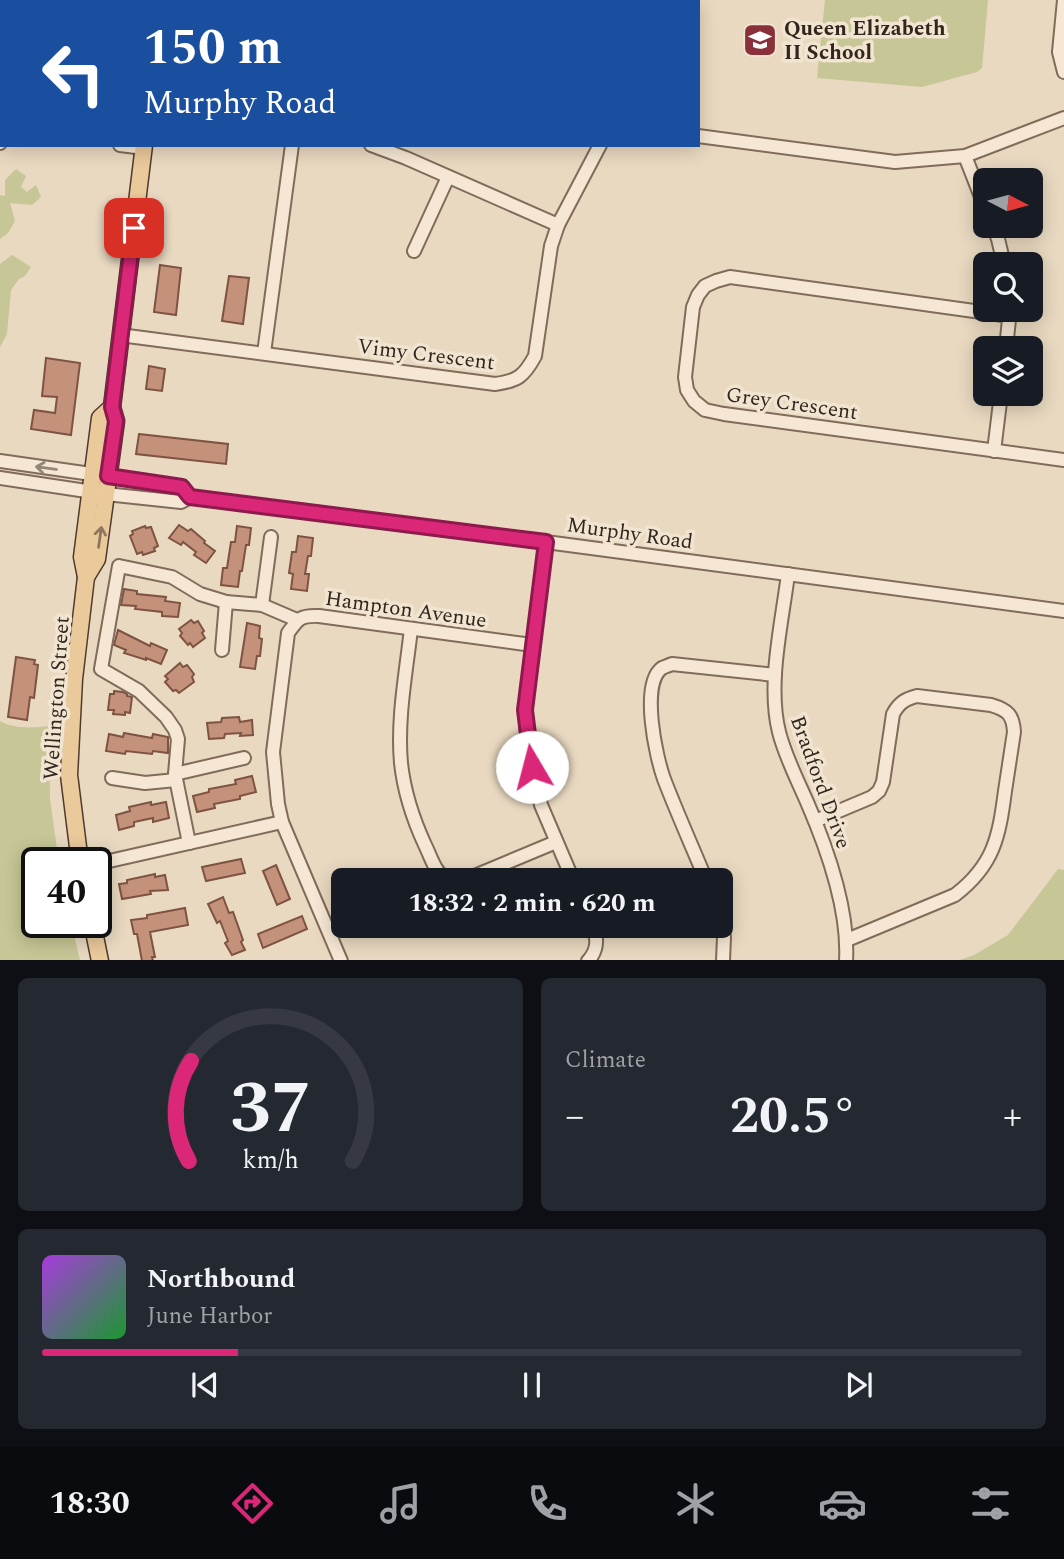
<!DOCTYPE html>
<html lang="en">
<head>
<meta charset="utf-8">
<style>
	:root { --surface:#171b24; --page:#242831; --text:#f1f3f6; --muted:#9ea1a6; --line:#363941; --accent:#db2777 }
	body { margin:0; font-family:Spectral,serif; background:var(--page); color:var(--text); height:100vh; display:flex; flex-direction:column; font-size:26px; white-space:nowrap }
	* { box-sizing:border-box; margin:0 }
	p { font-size:23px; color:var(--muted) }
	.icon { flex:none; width:38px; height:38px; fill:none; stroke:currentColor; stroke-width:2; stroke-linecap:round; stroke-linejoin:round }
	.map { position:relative; height:960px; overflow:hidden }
	.details { display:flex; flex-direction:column; gap:18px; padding:18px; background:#0d0f14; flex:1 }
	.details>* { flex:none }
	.top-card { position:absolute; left:0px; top:0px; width:700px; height:147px; box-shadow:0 4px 18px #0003; background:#1a4fa0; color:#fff; overflow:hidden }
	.needle { width:46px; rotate:96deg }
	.tools { position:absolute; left:973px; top:168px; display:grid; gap:14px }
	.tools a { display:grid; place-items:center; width:70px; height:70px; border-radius:10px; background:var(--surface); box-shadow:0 4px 18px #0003; font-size:35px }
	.speed { position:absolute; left:21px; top:847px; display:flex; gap:14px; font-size:35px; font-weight:700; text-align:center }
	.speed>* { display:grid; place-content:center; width:91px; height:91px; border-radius:50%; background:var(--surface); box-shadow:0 4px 18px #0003; line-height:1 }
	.speed .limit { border:4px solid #111; border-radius:10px; background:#fff; color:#111 }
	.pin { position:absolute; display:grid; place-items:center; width:60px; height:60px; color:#fff; margin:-30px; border-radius:14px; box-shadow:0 4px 10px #0006 }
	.me { position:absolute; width:77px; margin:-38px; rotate:352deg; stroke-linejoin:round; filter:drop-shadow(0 0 5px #0008) }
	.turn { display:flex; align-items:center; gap:24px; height:147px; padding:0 28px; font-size:32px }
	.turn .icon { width:91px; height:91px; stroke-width:2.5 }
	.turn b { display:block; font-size:49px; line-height:60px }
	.big { font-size:52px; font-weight:700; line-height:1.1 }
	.details .card { flex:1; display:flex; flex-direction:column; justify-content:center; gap:10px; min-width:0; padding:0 24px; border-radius:10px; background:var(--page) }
	.details .dial { align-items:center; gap:0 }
	.dial svg { height:182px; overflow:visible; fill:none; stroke:var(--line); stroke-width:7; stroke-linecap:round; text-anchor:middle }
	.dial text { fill:var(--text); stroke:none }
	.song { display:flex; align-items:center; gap:21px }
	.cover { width:84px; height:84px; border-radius:10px; background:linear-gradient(135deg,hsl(280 70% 55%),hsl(130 70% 35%)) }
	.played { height:7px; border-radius:4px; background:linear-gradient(90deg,var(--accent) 20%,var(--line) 20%) }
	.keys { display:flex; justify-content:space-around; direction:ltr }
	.heat { display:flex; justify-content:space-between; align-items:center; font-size:38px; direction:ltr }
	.details .tiles { flex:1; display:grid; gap:18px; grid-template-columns:1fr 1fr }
	.card:last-child { grid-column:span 2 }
	.trip { position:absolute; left:331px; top:868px; width:402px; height:70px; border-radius:10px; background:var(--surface); box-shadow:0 4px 18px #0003; font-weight:700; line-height:70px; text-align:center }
	.tabs { display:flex; height:112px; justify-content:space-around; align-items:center; background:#090b0e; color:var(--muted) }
	.tabs .icon { width:49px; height:49px }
	.tabs .on { color:var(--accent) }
	.tabs b { font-size:32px; color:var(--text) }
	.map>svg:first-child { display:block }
	.green { fill:#c6c696 }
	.building { fill:#c4917a; stroke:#7e5342; stroke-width:2 }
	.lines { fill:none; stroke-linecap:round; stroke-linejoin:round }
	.minor-casing { stroke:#816b5a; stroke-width:16 }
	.major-casing { stroke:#4f3a2e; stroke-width:19 }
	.minor { stroke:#f5e7d3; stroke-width:12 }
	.major { stroke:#eac99b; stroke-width:16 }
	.oneway { stroke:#948678 }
	.oneway2 { stroke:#8e775c }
	.route-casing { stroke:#8e194d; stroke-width:18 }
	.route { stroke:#db2777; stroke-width:12 }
	.labels { text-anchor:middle; stroke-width:7; stroke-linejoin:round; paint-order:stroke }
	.poi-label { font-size:21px; font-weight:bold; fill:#32251d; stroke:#f1e4d0; text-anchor:start }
	.street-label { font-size:21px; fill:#32251d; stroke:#f1e4d0 }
</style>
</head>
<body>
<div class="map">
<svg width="1064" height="961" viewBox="0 0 1064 961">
	<rect width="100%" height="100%" fill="#e9d9c1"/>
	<g class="green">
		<polygon points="825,0 988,0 982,68 977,72 922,87 817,78"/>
		<polygon points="16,169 26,176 21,187 27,192 36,185 41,197 32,205 10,203 15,221 8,233 0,239 0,195 5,196 5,180"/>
		<polygon points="12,255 31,267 25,276 19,279 11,290 7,334 0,347 0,264"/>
		<path d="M0,721C14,729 33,728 49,726L50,799L59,863H37V922H71L80,960H0Z"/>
		<polygon points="1058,869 1064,870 1064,960 960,960 974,955 1008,935"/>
	</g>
	<g class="building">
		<polygon points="160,265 181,268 176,315 154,312"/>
		<polygon points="229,276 249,278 243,324 222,321"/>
		<polygon points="46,358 80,363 71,435 31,429 34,410 55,413 57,397 42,396"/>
		<polygon points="149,366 165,369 162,391 146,389"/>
		<polygon points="139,434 228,444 226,464 136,454"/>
		<polygon points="179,525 188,531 191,529 205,541 204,543 215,551 206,563 194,555 196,552 183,542 181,545 169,538"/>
		<polygon points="145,526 146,528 151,527 158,546 154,548 155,551 143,555 142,552 137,554 130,536 133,534 132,531"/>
		<polygon points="237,526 251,528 249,545 246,545 242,571 240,571 238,587 221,585 223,568 227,568 231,542 235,542"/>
		<polygon points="298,536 313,538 311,556 308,556 305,574 309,574 307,591 291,589 293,574 289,573 292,552 296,552"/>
		<polygon points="124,589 137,591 137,594 166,597 165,601 180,603 178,617 162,616 162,612 135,609 136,606 121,605"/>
		<polygon points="191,620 194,623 198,621 204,631 202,633 205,638 193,647 190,643 188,645 180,636 182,633 179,629"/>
		<polygon points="247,623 260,626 259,638 262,639 260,656 257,656 255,669 240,667"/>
		<polygon points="118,630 150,646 151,643 167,650 161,664 146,658 146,660 124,653 126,650 114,645"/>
		<polygon points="16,657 35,660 34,664 38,665 34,698 30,697 27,720 8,717"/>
		<polygon points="180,663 183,667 187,665 194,674 192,677 194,682 179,693 176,690 173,691 165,682 168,679 165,676"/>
		<polygon points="114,691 123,692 127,694 127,696 132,697 130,713 125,712 125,715 113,714 114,710 108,710 110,694 114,694"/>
		<polygon points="239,717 240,722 252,720 253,735 240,736 241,733 225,734 224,738 209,739 207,723 221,722 222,718"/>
		<polygon points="124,733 152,738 153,734 168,737 168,753 153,751 152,754 126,751 125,754 106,751 109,734 123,737"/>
		<polygon points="252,776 256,792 240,796 240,799 214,804 215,808 197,812 193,796 209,792 209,789 236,784 235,780"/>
		<polygon points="151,802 151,805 166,802 169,818 153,822 153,818 134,822 134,826 119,830 116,815 130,811 129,807"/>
		<polygon points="241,859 245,873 206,881 202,867"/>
		<polygon points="276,865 290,899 277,905 263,871"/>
		<polygon points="155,874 155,877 165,875 168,890 150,891 151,894 122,899 119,884 127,883 127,880"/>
		<polygon points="223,897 229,913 233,912 243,940 241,942 245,950 232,955 225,943 228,941 220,921 217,923 208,904"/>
		<polygon points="185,908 188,925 150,932 155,957 152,957 153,961 142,961 137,934 134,934 131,920 147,918 147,915"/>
		<polygon points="302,916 307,929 263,948 258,934"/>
	</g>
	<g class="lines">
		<g class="minor-casing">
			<g id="minor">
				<polyline points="379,0 383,2"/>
				<polyline points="1064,0 1059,52 1064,72"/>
				<polyline points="542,2 543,0"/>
				<polyline points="0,35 2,42"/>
				<polyline points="698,136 895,162 965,156 1064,118"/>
				<polyline points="0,143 2,129"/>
				<polyline points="120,145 144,148"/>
				<polyline points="371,145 406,158 558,225"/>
				<polyline points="965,156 985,207"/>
				<polyline points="993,226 998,239 1004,264"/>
				<polyline points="414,251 448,177"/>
				<polyline points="1010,316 730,277 716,281 705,286 698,295 693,307 685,377 687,390 694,401 705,410 724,414 1064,460"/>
				<path d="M120,335L495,384C518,381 524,376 535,356L551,246L558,225L600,145"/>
				<polyline points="1006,348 1010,310"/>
				<polyline points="264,353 292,145"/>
				<polyline points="994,451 1001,394"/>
				<polyline points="0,461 182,487 190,497"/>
				<polyline points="0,478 106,494 181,502 190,497 546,542 1064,611"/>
				<polyline points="546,542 525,711 529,753 541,805 573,880"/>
				<path d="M788,574C782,623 767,684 779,732C785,756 797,779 807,802C827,848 849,910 846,961"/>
				<polyline points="262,605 271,537"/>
				<path d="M411,629C406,673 397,719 401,763C404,791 413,819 425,845C431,857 435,873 447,880"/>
				<polyline points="222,650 226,602"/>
				<polyline points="175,774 244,758"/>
				<polyline points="112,778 145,783 176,780"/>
				<path d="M815,821L872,797L879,791L883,782L893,714C899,703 905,699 917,696L991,705C1008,710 1013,715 1014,732C1011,752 1008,772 1005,791C999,837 994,865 955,895L847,940"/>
				<polyline points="189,843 175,774 178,739 175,730 166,717 139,691 101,669 119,566 172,577 200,594 226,602 262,605 297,620"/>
				<polyline points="96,864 282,822"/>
				<polyline points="465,880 556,842"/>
				<path d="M706,880C692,846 677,813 664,779C656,757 640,684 662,668C664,667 670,665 672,664L775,675"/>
				<polyline points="721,921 724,937 723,961"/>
				<path d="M341,961L282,822L278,804L273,752L288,633C298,619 300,615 319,616L532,645"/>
				<path d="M588,961C598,950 598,939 593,926"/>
			</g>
		</g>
		<g class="major-casing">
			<g id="major">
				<polyline points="163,2 163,0"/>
				<polyline points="86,577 97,559 116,421 112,407 144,145"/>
				<polyline points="80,863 69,775 74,679 86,577 82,557 100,418 112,407"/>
				<polyline points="92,922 100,961"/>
			</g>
		</g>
		<use href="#minor" class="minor"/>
		<use href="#major" class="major"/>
	</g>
	<defs><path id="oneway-shaft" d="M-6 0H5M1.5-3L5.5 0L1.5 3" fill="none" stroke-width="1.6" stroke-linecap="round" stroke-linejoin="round" transform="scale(1.75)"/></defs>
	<use class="oneway" href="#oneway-shaft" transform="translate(46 468) rotate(-172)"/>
	<use class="oneway2" href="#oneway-shaft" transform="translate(100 537) rotate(-82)"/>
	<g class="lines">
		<g class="route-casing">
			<polyline id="route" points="134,228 112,407 116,421 108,476 182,487 190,497 546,542 525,710 532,767"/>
		</g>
		<use href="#route" class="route"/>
	</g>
	<defs>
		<g id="school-square" transform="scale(1.75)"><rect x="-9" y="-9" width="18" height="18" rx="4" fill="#8a303a" stroke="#f1e4d0"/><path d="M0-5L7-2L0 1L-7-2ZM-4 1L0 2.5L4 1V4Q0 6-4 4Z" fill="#fff"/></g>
	</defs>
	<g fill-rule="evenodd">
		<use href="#school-square" x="760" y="40"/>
	</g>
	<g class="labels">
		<g class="poi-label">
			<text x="784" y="35">Queen Elizabeth<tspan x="784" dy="24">II School</tspan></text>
		</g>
		<g class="street-label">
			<text transform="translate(426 354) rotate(7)" y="7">Vimy Crescent</text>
			<text transform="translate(792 403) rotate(8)" y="7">Grey Crescent</text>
			<text transform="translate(630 533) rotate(8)" y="7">Murphy Road</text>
			<text transform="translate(406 609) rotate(8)" y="7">Hampton Avenue</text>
			<text transform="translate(56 698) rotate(-86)" y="7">Wellington Street</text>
			<text transform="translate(821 782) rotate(70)" y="7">Bradford Drive</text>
		</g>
	</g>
</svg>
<div class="tools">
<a><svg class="needle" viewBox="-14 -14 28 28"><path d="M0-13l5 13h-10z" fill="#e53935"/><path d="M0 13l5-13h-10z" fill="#9ea1a6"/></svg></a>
<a><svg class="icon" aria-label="search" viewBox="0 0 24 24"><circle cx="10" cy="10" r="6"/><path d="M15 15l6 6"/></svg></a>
<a><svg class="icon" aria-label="layers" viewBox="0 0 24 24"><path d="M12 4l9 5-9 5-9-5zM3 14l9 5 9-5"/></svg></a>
</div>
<div class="speed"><div class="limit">40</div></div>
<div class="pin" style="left:134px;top:228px;background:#d93025"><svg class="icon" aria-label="arrive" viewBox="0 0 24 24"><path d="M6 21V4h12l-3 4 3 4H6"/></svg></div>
<svg class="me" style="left:532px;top:767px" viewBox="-20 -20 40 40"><circle r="19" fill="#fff"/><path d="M0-13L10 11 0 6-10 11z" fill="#db2777"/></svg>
<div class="trip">18:32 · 2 min · 620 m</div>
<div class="top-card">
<div class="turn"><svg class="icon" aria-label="left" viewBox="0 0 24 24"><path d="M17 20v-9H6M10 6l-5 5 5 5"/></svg><div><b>150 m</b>Murphy Road</div></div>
</div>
</div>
<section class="details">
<div class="tiles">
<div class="card dial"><svg viewBox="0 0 100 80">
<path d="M14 69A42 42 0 1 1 86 69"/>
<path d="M14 69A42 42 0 0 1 15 25" stroke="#db2777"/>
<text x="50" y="56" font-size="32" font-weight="700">37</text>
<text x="50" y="72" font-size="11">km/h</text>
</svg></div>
<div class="card"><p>Climate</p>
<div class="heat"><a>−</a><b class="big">20.5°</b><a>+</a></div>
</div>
<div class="card">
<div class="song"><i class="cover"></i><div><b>Northbound</b><p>June Harbor</p></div></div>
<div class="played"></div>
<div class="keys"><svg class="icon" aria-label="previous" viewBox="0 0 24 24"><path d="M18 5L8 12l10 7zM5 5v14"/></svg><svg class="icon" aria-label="pause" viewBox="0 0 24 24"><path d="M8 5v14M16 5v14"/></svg><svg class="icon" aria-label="next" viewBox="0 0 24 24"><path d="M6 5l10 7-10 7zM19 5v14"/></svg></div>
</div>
</div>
</section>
<nav class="tabs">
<b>18:30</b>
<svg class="icon on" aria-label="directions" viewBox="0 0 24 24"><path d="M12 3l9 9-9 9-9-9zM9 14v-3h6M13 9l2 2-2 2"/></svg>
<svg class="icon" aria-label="music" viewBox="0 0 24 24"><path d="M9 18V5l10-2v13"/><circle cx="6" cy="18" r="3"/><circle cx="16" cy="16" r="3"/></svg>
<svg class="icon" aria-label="phone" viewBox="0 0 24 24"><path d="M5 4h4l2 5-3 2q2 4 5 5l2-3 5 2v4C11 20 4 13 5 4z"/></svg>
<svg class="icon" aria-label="climate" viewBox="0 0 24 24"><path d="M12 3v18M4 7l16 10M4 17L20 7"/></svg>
<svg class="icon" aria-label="car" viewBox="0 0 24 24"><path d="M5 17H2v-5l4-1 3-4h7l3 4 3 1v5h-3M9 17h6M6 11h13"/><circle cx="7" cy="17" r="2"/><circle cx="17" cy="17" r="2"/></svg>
<svg class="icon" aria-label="filters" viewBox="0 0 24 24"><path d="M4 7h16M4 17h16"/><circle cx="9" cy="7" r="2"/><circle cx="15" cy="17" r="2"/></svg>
</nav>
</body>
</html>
